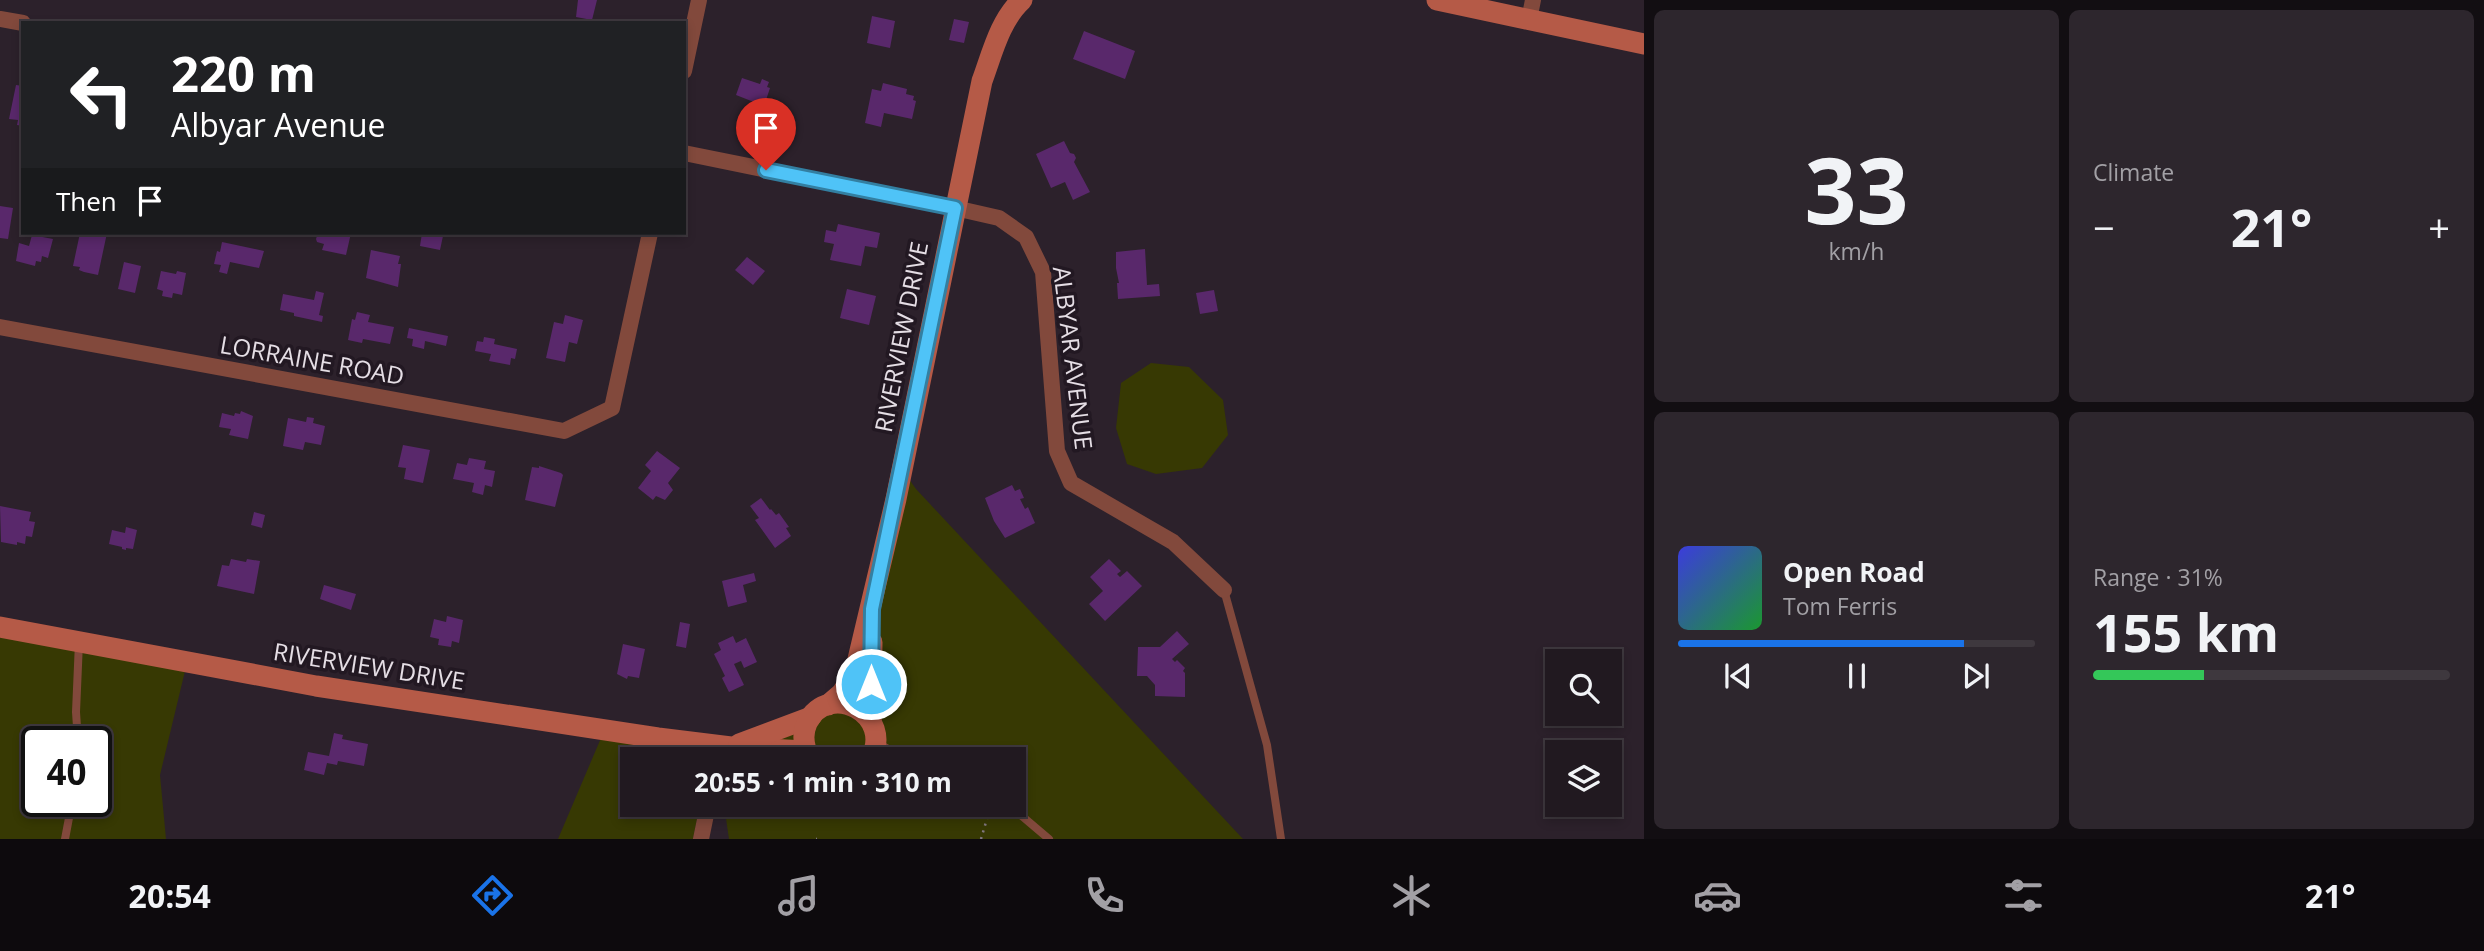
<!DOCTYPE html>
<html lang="en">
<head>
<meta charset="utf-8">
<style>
	:root { --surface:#211920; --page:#2d262d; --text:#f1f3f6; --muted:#a2a0a5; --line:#3e383e; --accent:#1a73e8 }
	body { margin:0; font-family:"Open Sans",sans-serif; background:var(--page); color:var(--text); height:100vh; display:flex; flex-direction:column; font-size:26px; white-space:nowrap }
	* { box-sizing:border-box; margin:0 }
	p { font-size:23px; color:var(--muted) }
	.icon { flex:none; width:38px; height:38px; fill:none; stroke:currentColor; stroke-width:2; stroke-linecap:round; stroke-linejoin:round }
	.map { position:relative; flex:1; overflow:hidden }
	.sheet { display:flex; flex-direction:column; gap:10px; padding:10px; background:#120e12; width:840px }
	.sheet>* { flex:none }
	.banner { position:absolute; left:21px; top:21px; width:665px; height:214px; border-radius:0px; box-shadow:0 4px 10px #0003,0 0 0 2px var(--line); background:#202124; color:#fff; overflow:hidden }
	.fabs { position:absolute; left:1545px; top:649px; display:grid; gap:14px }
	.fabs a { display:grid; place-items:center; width:77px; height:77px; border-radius:0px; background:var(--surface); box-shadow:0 4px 10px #0003,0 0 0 2px var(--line); font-size:35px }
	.speed { position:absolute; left:21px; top:726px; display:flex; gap:14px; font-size:35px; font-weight:700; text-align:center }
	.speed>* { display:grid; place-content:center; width:91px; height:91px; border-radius:50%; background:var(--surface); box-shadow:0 4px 10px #0003,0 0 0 2px var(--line); line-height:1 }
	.speed .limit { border:4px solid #111; border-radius:10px; background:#fff; color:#111 }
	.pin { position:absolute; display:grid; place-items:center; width:60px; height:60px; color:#fff; margin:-72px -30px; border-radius:50% 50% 50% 0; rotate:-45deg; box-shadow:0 0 7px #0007 }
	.pin .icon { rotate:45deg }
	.me { position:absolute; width:77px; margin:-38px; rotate:0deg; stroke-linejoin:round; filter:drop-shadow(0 0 5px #0008) }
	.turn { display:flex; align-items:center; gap:24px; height:147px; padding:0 35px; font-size:32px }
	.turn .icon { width:91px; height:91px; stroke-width:2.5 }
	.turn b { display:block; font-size:49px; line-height:60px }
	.then { display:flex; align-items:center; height:66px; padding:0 35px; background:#0003; gap:14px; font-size:26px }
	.big { font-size:52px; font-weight:700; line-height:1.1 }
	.sheet .card { flex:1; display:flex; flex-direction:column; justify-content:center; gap:10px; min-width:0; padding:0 24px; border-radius:10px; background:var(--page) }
	.sheet .dial { align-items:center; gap:0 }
	.dial b { font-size:91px; line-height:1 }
	.song { display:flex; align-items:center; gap:21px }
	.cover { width:84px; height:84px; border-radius:10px; background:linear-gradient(135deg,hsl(240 70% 55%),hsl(130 70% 35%)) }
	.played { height:7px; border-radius:4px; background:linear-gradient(90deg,var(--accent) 80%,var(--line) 80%) }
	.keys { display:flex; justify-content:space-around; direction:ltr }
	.heat { display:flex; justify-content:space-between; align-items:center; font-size:38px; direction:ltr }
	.charge { height:10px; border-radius:5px; background:linear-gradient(90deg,#34c759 31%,var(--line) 0) }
	.sheet .tiles { flex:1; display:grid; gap:10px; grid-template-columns:repeat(2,1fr) }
	.trip { position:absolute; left:620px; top:747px; width:406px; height:70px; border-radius:0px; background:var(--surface); box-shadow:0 4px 10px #0003,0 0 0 2px var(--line); font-weight:700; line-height:70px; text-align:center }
	.dock { display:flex; height:112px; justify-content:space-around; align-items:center; background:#0d0a0d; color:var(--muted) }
	.dock .icon { width:49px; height:49px }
	.dock .active { color:var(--accent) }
	.dock b { font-size:32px; color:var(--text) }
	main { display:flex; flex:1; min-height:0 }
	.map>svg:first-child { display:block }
	.green { fill:#373903; fill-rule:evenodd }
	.building { fill:#59286b }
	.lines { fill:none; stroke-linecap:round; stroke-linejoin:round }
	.path { stroke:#827881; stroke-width:2.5; stroke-dasharray:2 5; stroke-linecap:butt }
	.lane { stroke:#82493c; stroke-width:8 }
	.street { stroke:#82493c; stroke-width:16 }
	.secondary { stroke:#b55a47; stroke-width:21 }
	.route-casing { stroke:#337fa1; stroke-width:18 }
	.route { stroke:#4fc3f7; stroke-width:12 }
	.labels { text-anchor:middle; stroke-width:7; stroke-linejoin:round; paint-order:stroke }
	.street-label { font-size:24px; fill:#e5dee5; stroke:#221822 }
</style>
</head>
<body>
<main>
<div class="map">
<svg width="1644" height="839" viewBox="0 0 1644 839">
	<rect width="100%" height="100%" fill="#2c212b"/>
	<g class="green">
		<polygon points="1151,363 1189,367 1223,400 1228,435 1202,468 1156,474 1127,464 1116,428 1121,383"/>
		<polygon points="902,469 916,489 1243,839 729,839 724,805 1013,805 1013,760 716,760 714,745 731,747 843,693"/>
		<path d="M0,636L185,671L160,775L166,839H0ZM37,742H96V802H37Z"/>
		<polygon points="601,738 706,756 706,760 632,760 632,805 700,805 693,839 558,839"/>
	</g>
	<g class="building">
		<polygon points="578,0 597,0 592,20 576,17"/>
		<polygon points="872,16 895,21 890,48 867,43"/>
		<polygon points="954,19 969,22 964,43 949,40"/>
		<polygon points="1084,31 1135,51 1125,79 1073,59"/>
		<polygon points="742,78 760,84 762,79 769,82 767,87 770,88 764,106 736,95"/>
		<polygon points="883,83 907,89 906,94 914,96 913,100 916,101 912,119 884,113 881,127 865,123 872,89 881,91"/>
		<polygon points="16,85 23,86 23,126 17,125 18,120 9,119"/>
		<polygon points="1064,141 1070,153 1074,154 1076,158 1074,162 1090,192 1073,200 1065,182 1051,188 1036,154"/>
		<polygon points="0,206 13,208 8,239 0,238"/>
		<polygon points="838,224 880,233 877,248 865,246 861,266 830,260 834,244 824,242 826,230 836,232"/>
		<polygon points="80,233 107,233 98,275 84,272 79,270 80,267 73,266"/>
		<polygon points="318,233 351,233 346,255 322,250 324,244 317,242 316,239"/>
		<polygon points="422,233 443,236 440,250 420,246"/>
		<polygon points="32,235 53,239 48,258 42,256 41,262 36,261 35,266 16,261 19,243 29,246"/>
		<polygon points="222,242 264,251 259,268 230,262 227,274 219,272 221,265 214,264 217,251 220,252"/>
		<polygon points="1145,249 1147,285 1159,284 1160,296 1118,299 1117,283 1119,283 1116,268 1116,252"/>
		<polygon points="371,250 400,256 398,264 401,264 398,287 366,278"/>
		<polygon points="747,257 765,271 753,285 735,270"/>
		<polygon points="124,262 141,266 135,293 118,289"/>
		<polygon points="161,271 176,274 177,271 186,273 182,295 173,293 172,298 162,296 163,291 157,289"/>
		<polygon points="847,289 876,296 869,325 840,318"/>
		<polygon points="1214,290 1218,311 1200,314 1196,293"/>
		<polygon points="316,291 324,293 319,315 323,316 322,322 294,316 294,313 280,310 283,294 314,300"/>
		<polygon points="357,312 370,315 368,322 394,327 390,344 363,339 362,343 348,340 352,319 355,320"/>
		<polygon points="565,315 583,320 577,344 569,342 565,362 546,358 554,322 563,324"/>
		<polygon points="409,328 448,336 446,346 425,341 424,349 412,346 413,339 407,338"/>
		<polygon points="484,337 495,339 494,344 517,349 515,359 511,358 510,365 489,361 491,354 475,351 477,341 483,342"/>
		<polygon points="241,411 253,416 248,439 229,435 231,429 219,427 222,413 234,416 235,413 240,414"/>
		<polygon points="307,417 314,418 313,423 325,426 321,445 305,442 303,450 283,446 288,418 306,422"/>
		<polygon points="403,445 430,450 423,483 404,479 406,468 398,467"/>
		<polygon points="657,451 680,468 668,483 673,490 665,500 656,496 653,500 638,488 651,471 645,465"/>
		<polygon points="469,458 486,461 484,469 495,471 492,487 485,485 483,495 472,492 474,483 453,479 457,463 467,465"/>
		<polygon points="539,466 561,473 563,475 555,507 525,500 532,467 539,468"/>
		<polygon points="1012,485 1015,491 1020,489 1024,498 1020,499 1025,509 1028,507 1035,523 1005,538 994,521 985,498"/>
		<polygon points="761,498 770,510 771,509 776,515 779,513 789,527 786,528 791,536 775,548 755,520 759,518 750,506"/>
		<polygon points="0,506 31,512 29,521 35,522 32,537 26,536 25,544 17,542 17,545 1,542"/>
		<polygon points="254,512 265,515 262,528 251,525"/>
		<polygon points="126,527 137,530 133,549 126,548 126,550 122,549 122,547 109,544 112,530 125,533"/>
		<polygon points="231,559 246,562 247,559 260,561 254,594 217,586 222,565 229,566"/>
		<polygon points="1109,559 1121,571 1117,574 1120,577 1127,571 1142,586 1105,621 1089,604 1103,591 1090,577"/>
		<polygon points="754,573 756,581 743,585 747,602 728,607 722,581"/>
		<polygon points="324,585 356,594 351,610 320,599"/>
		<polygon points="447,616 463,620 459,643 452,641 451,647 438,645 439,639 430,637 434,619 446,622"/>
		<polygon points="680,622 690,624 686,648 676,646"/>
		<polygon points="1177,631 1189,644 1172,659 1175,662 1177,660 1185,668 1183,671 1185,673 1185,697 1155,696 1155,685 1147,676 1137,676 1138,647 1160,647"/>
		<polygon points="733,636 736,643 746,638 757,662 744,668 741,661 734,664 744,685 729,692 722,678 725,676 714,654 721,650 718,643"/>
		<polygon points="623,644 645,649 639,678 628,676 627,679 617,674"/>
		<polygon points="334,733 343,735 342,739 368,744 364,766 338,761 337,765 327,763 324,775 304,770 308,752 329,756"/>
	</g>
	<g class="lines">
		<g class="path">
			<polyline points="816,839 817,839"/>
			<polyline points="981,839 991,805"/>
		</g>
		<g class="lane">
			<polyline points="1224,590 1267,745 1281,839"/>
			<polyline points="78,742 76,712 79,642"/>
			<polyline points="878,743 906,760"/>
			<polyline points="1009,805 1049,839"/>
			<polyline points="65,839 72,802"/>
		</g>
		<g class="street">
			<polyline points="0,19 23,23"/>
			<polyline points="1529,20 1533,0"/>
			<polyline points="684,71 699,0"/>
			<polyline points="684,153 955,208 999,218 1026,237 1043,272 1057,451 1071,483 1173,542 1224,590"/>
			<polyline points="0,327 564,431 612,408 650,233"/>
			<polyline points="701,839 708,805"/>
		</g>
		<g class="secondary">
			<polyline points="1437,0 1644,44"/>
			<polyline points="0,627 316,686 658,738 731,747 806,751"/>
			<path d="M828,705L842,693L855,672L896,499L982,81C992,54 1000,20 1022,0"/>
			<polyline points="871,720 872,642"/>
			<polyline points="739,744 811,717"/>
			<path d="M810,760C804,748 801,736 807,723C829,679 896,715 870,760"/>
		</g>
	</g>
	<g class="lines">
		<g class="route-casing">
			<polyline id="route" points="766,170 955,208 872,609 871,684"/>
		</g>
		<use href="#route" class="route"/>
	</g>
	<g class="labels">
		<g class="street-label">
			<text transform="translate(902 337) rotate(-79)" y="8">RIVERVIEW DRIVE</text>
			<text transform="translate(1072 358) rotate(83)" y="8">ALBYAR AVENUE</text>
			<text transform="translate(312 361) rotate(10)" y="8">LORRAINE ROAD</text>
			<text transform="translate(369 667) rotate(9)" y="8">RIVERVIEW DRIVE</text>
		</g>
	</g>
</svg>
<div class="fabs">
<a><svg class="icon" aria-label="search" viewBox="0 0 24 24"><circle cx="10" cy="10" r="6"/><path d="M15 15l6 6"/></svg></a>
<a><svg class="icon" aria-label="layers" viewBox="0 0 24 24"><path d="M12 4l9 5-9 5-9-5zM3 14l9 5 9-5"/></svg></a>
</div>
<div class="speed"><div class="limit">40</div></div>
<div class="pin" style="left:766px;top:170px;background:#d93025"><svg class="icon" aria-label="arrive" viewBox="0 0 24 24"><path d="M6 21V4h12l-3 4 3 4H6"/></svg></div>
<svg class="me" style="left:871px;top:684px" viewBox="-20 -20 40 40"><circle r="17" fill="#4fc3f7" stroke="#fff" stroke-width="3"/><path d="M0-11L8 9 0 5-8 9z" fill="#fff"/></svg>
<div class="trip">20:55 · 1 min · 310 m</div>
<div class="banner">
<div class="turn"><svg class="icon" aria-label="left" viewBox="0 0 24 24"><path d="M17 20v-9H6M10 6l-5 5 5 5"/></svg><div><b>220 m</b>Albyar Avenue</div></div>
<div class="then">Then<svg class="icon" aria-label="arrive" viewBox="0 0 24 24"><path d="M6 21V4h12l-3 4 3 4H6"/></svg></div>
</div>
</div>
<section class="sheet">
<div class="tiles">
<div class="card dial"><b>33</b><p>km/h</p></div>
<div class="card"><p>Climate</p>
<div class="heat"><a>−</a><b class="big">21°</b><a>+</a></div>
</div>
<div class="card">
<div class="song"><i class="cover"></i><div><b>Open Road</b><p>Tom Ferris</p></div></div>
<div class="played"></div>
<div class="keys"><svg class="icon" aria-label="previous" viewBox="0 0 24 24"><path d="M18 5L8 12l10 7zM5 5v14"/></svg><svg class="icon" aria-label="pause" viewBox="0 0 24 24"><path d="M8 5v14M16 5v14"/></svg><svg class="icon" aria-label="next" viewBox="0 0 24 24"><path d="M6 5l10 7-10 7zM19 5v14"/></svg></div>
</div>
<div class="card"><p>Range · 31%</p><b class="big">155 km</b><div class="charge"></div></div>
</div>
</section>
</main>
<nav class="dock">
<b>20:54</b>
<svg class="icon active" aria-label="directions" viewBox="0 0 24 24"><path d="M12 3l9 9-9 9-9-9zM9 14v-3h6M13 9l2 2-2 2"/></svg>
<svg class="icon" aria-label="music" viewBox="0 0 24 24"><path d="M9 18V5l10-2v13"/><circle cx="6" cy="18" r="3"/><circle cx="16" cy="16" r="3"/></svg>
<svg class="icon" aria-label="phone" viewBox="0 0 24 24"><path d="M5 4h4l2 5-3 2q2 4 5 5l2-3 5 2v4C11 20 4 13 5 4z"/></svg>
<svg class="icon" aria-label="climate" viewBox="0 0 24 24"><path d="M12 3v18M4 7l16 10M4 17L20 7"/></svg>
<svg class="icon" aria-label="car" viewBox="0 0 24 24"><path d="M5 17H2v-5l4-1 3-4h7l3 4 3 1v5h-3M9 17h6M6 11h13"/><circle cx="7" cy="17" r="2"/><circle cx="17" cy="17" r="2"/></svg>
<svg class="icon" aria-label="filters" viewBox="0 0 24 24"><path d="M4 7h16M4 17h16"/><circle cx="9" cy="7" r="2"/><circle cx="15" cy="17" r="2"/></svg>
<b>21°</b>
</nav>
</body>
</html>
